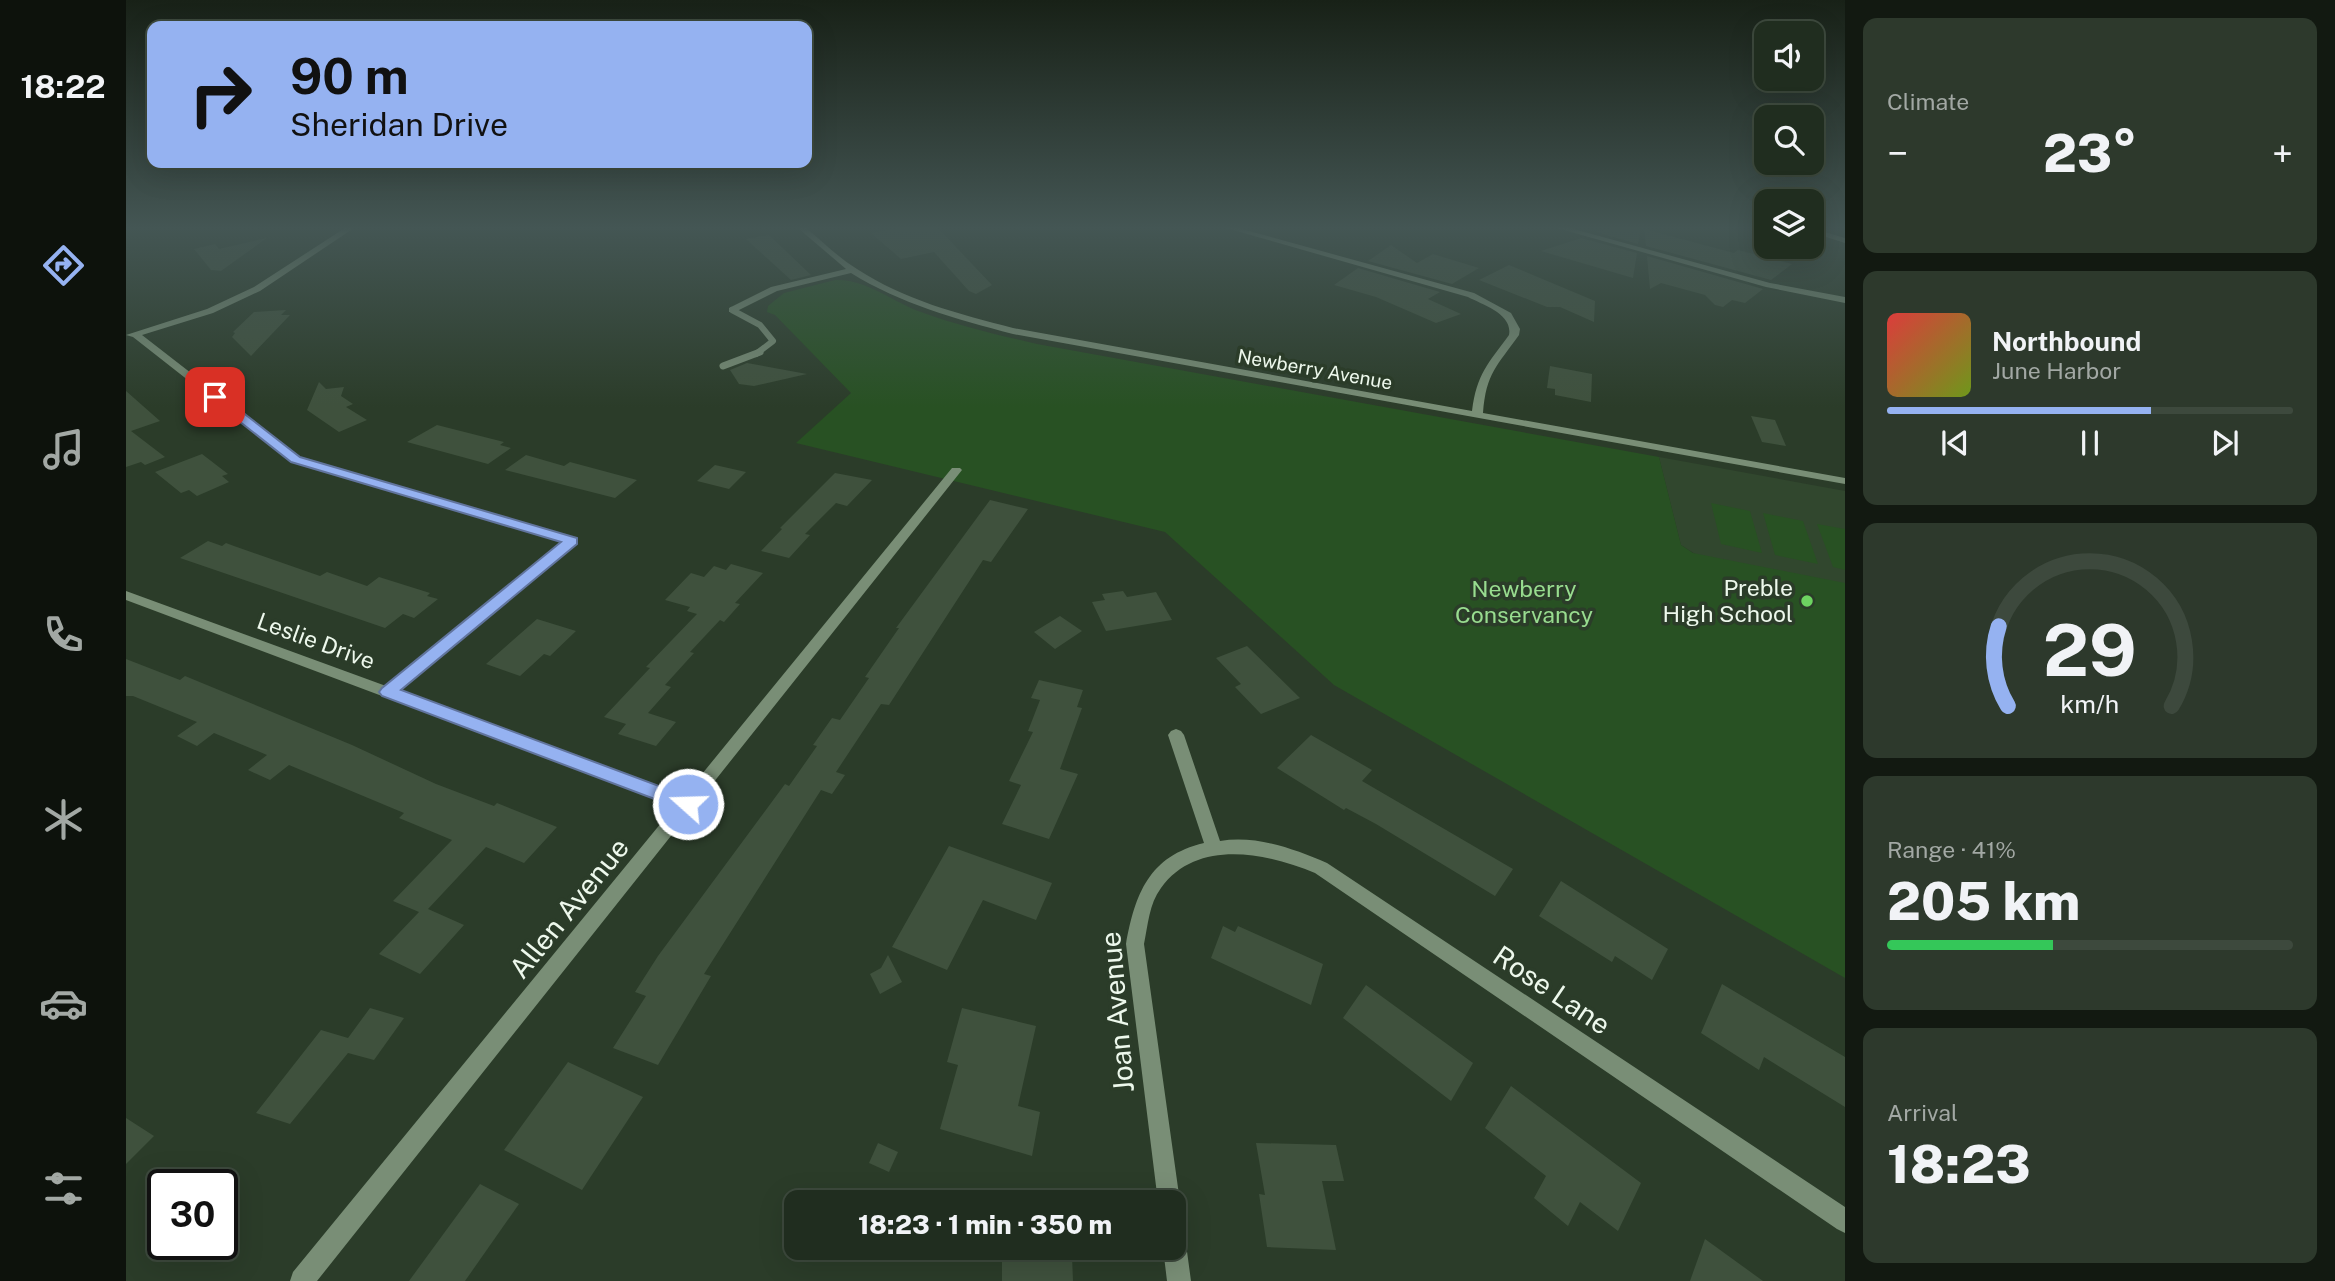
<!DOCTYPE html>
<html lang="en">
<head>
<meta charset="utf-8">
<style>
	:root { --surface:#202d1f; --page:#2d392c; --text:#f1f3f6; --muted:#a2a8a4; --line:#3d493d; --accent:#95b2f1 }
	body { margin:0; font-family:"Public Sans",sans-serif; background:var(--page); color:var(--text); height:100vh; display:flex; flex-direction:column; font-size:26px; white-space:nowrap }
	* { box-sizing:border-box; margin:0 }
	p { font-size:23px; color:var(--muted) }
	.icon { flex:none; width:38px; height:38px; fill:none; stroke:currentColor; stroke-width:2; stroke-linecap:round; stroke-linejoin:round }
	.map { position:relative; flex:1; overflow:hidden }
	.sheet { display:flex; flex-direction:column; gap:18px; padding:18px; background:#121911; width:490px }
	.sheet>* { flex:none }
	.top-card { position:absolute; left:21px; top:21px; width:665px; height:147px; border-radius:14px; box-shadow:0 7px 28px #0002,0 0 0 2px var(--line); background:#95b2f1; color:#111; overflow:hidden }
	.controls { position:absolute; left:1628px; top:21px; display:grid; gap:14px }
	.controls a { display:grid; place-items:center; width:70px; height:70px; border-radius:14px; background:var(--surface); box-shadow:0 7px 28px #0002,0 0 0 2px var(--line); font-size:35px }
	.speed { position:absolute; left:21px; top:1169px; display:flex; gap:14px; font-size:35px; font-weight:700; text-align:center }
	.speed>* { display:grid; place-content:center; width:91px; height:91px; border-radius:50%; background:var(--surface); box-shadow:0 7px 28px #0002,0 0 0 2px var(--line); line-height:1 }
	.speed .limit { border:4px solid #111; border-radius:10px; background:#fff; color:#111 }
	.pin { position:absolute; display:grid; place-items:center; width:60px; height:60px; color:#fff; margin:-30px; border-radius:14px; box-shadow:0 4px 10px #0006 }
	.me { position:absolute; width:77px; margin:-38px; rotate:290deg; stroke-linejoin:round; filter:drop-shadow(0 0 5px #0008) }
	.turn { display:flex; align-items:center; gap:24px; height:147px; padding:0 28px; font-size:32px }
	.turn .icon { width:91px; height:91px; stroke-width:2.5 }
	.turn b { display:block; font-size:49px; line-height:60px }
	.big { font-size:52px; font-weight:800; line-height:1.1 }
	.sheet .tile { flex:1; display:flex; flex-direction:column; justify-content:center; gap:10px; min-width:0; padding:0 24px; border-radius:14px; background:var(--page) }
	.sheet .dial { align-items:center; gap:0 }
	.dial svg { height:182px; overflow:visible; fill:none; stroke:var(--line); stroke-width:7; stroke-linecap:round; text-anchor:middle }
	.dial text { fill:var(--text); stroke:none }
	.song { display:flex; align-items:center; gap:21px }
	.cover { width:84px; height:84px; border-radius:10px; background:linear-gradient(135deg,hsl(0 70% 55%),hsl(80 70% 35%)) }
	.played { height:7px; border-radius:4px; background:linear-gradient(90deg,var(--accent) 65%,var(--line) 65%) }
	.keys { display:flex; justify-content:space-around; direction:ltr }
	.heat { display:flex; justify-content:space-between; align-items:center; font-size:38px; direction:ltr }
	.charge { height:10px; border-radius:5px; background:linear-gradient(90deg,#34c759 41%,var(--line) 0) }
	.trip { position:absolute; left:658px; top:1190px; width:402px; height:70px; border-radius:14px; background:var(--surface); box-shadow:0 7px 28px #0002,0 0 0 2px var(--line); font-weight:800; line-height:70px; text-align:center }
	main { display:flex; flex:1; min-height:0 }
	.tab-bar { display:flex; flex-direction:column; width:126px; justify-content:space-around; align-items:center; background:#0d120c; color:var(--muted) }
	.tab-bar .icon { width:49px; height:49px }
	.tab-bar .current { color:var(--accent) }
	.tab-bar b { font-size:32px; color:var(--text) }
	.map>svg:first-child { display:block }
	.built { fill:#31472e }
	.green { fill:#285123 }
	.building { fill:#3f513d }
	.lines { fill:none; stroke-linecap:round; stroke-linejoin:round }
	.service-far1 { stroke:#798e76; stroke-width:6 }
	.service { stroke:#798e76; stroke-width:7 }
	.minor { fill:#798e76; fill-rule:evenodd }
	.route { fill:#95b2f1; stroke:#61749d; stroke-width:2 }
	.poi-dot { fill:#6dd361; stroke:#2b3c29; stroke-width:2.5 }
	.labels { text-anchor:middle; stroke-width:7; stroke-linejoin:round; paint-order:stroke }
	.far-street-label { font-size:19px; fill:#edf8ec; stroke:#2b3c29 }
	.poi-label { font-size:23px; fill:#edf8ec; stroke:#2b3c29; text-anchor:end }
	.park-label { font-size:23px; fill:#98dc8f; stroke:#2b3c29 }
	.street-label { font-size:23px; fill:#edf8ec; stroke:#2b3c29 }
	.near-street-label { font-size:28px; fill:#edf8ec; stroke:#2b3c29 }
</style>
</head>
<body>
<main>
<nav class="tab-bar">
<b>18:22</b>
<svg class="icon current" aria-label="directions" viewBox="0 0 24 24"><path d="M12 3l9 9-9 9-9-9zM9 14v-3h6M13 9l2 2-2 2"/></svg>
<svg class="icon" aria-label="music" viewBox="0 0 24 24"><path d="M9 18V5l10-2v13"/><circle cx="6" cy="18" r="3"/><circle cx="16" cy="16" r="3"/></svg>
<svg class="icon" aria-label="phone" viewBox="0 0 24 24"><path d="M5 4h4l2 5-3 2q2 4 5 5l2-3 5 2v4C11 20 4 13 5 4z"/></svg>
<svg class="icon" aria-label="climate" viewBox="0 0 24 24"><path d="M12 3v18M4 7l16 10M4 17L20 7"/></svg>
<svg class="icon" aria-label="car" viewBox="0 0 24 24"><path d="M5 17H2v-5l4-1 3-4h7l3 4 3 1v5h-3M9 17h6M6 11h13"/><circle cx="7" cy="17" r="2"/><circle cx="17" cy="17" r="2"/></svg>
<svg class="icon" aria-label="filters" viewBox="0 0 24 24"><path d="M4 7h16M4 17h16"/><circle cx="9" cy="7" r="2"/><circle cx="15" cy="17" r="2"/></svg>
</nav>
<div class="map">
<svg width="1719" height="1281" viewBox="0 0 1719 1281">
	<rect width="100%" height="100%" fill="#2b3c29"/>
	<polygon class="built" points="1533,457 1719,491 1719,649 1555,545"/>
	<g class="green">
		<path d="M709,280C739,278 767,302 795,312C833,326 872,335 911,344L1533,457L1555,545L1567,553L1719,583V978L1208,685L1039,532L670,443L725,393L649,315L641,312L642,306L658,293Z"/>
		<polygon points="1585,503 1624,511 1636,553 1595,544"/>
		<polygon points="1637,513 1677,521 1692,564 1649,555"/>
		<polygon points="1691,524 1719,529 1719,570 1707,567"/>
	</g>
	<g class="building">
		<polygon points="773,228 812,228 866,285 850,294 843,291 808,252 775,259 745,233"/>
		<polygon points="1484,228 1515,228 1512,244 1470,232"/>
		<polygon points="1518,229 1608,253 1612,250 1666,264 1645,280 1520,246"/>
		<polygon points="643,235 685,275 665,280 620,239"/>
		<polygon points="141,238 95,271 85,270 68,249 89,244 93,249"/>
		<polygon points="1455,238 1511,253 1507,278 1415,251"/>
		<polygon points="1265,245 1291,263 1307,254 1353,268 1326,284 1242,261"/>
		<polygon points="1521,256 1637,289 1619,303 1606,300 1597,307 1589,305 1579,295 1535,283 1524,289"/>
		<polygon points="1383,265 1469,301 1468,322 1434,307 1421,307 1353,280"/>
		<polygon points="1232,268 1314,292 1302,299 1335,314 1310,323 1250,297 1208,285"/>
		<polygon points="160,310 155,315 164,315 125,356 106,337 109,333 107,332 128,312"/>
		<polygon points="621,363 681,374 628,386 613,384 604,370"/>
		<polygon points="1424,366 1466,374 1465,402 1429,395 1429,389 1421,388"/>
		<polygon points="193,382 200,389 218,387 215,396 227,404 220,407 241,420 213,432 181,410"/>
		<polygon points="0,391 34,421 5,431 39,457 19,465 15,462 0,467"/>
		<polygon points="1625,416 1649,420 1660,446 1636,442"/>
		<polygon points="311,425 378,442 374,445 385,448 362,464 281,442"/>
		<polygon points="76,454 102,474 96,476 103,482 71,496 63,490 55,493 29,472"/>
		<polygon points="400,455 438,466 444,462 511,480 489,498 379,470"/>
		<polygon points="589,465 620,472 603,489 571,481"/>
		<polygon points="709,473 746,480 721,506 710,503 679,534 684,535 663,558 635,551 656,529 654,528"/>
		<polygon points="864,500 902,509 865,562 857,560 763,705 755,704 710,772 719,775 706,794 695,790 578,974 585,976 532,1065 487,1048 520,996 509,992 532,956 659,784 663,786 691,746 687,745 706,718 714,720 743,678 739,677 773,628 770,628"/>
		<polygon points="82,541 96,546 100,543 108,546 194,576 201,572 241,586 253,577 304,593 301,596 312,599 288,618 277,614 259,628 54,558"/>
		<polygon points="605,564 637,573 609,603 614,604 598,622 594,620 564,652 568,653 539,685 545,687 522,713 550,722 530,746 492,734 500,724 478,717 524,668 520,667 571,614 561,611 564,607 539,600 565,573 578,577 588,566 600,570"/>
		<polygon points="997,591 1001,597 1030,592 1046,620 980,631 966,602 979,600 976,594"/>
		<polygon points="934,616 956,631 929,649 908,632"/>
		<polygon points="411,619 450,631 424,656 418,654 394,676 360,664"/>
		<polygon points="1121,646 1174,698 1135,714 1109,687 1115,684 1090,658"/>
		<polygon points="0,659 54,680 59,676 226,745 310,784 368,806 371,803 431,827 398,863 360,847 302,909 338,925 294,974 253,954 293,912 267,901 326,840 273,818 278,813 163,765 144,780 122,770 141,755 88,733 71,746 51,736 71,722 7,696 0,696"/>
		<polygon points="913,680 957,690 951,707 956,708 934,769 952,774 923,839 876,824 895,785 883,781 907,732 902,731 914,700 905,698"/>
		<polygon points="1185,735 1246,770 1236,781 1387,869 1369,896 1250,824 1220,808 1218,810 1151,768"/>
		<polygon points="823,846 926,883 910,920 857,900 821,970 766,947"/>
		<polygon points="1435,881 1542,949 1526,980 1489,956 1486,962 1413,916"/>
		<polygon points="1097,926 1109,932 1112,926 1197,964 1185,1005 1085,958"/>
		<polygon points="762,955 776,982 754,994 744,974 755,968"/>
		<polygon points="1596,984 1719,1057 1719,1107 1638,1057 1633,1070 1575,1033"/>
		<polygon points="1240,985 1347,1063 1325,1101 1217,1018"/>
		<polygon points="244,1008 278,1018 248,1060 222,1053 164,1124 130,1113 195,1030 222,1038"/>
		<polygon points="836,1008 910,1026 892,1106 914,1112 906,1156 814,1129 832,1065 821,1062"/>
		<polygon points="442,1062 517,1097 456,1190 378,1150"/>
		<polygon points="1385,1086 1515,1183 1492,1231 1454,1202 1442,1226 1408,1198 1420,1176 1359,1128"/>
		<polygon points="0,1118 28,1136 0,1164"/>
		<polygon points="752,1143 772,1152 763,1172 743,1163"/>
		<polygon points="1130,1143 1210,1145 1218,1181 1196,1181 1210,1250 1141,1247 1133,1194 1139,1195"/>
		<polygon points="354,1184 393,1204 339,1281 283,1281"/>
		<polygon points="1579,1239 1637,1281 1564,1281"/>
		<polygon points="876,1256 946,1256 947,1281 876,1281"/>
	</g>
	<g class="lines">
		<polyline class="service-far1" points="606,310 634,325 647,341 630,354"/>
		<polyline class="service" points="597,366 634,352"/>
		<g class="minor">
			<polygon points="219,228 228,228 134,291 87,313 16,335 173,457 450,538 452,541 450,544 273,691 558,796 826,468 834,468 836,470 191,1281 164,1281 167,1272 549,806 0,600 0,591 260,686 437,542 165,461 7,337 0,335 81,309 128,287"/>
			<path d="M672,228H680C697,242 713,258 731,269C778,300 833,314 887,328L1346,411C1351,373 1362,364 1383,335C1387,314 1357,305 1342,297L1100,228H1112L1348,293L1385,313L1394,329L1393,335C1371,366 1360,373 1357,413L1719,478V484L887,334C830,319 775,304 725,273L651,291L609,312H603V308L645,287L720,269Z"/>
			<polygon points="1431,228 1444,228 1644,283 1719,297 1719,303 1640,287"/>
			<polygon points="1685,228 1719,238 1719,243 1685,232"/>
			<path d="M1050,729L1055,731L1058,735L1094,841C1131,835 1168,849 1201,863L1719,1207V1233L1711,1229L1189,873C1141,853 1071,838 1035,888C1023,904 1022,925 1018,944L1054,1202L1048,1211V1202H1032L1000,944C1009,894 1023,856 1078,843L1042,735L1045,731Z"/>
			<polygon points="1048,1232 1056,1236 1060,1244 1065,1281 1041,1281 1037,1248 1048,1248"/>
		</g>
	</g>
	<linearGradient id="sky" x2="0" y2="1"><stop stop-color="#182117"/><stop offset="0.56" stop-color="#445654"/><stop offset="1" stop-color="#445654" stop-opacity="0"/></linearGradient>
	<rect width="1719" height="407" fill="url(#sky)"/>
	<polygon class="route" points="85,394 93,394 174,457 451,538 451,544 275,690 568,799 571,804 568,809 562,812 555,809 256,696 253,692 256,688 435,542 165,462 85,399"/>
	<circle class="poi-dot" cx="1681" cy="601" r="7"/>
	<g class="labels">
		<g class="far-street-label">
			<text transform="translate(1189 369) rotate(10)" y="7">Newberry Avenue</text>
		</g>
		<g class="poi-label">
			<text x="1667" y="596">Preble<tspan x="1667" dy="26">High School</tspan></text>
		</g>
		<g class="park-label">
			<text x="1398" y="597">Newberry<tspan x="1398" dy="26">Conservancy</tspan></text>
		</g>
		<g class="street-label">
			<text transform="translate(190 641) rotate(20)" y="8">Leslie Drive</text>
		</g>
		<g class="near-street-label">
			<text transform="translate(443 908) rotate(-51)" y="10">Allen Avenue</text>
			<text transform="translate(1426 990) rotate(34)" y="10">Rose Lane</text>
			<text transform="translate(991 1012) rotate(-95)" y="10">Joan Avenue</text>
		</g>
	</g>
</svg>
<div class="controls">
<a><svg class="icon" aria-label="sound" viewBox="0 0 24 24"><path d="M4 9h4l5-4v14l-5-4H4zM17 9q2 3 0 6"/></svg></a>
<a><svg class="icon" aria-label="search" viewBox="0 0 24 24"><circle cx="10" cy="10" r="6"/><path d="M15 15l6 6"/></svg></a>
<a><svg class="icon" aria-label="layers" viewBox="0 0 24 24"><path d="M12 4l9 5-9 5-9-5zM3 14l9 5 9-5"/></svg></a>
</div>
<div class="speed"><div class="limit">30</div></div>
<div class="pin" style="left:89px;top:397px;background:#d93025"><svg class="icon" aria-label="arrive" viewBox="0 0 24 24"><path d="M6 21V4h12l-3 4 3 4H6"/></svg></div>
<svg class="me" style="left:562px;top:804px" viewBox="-20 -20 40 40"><circle r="17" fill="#95b2f1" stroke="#fff" stroke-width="3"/><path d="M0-11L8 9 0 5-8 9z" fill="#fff"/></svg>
<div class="trip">18:23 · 1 min · 350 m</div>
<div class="top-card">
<div class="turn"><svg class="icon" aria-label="right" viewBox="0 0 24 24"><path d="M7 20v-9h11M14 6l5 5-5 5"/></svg><div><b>90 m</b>Sheridan Drive</div></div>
</div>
</div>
<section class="sheet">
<div class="tile"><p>Climate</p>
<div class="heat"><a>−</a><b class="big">23°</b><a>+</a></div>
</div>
<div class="tile">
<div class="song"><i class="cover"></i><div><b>Northbound</b><p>June Harbor</p></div></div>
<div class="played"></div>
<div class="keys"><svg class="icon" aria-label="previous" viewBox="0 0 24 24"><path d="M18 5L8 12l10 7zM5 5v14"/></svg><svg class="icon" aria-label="pause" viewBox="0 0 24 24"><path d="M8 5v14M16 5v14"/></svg><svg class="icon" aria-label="next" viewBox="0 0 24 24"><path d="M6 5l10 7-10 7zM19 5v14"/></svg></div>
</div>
<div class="tile dial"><svg viewBox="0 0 100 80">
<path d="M14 69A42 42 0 1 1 86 69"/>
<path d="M14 69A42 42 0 0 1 10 34" stroke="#95b2f1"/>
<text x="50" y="56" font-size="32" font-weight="700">29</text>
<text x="50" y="72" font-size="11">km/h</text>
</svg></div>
<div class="tile"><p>Range · 41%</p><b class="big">205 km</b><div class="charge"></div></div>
<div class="tile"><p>Arrival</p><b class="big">18:23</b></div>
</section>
</main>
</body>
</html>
